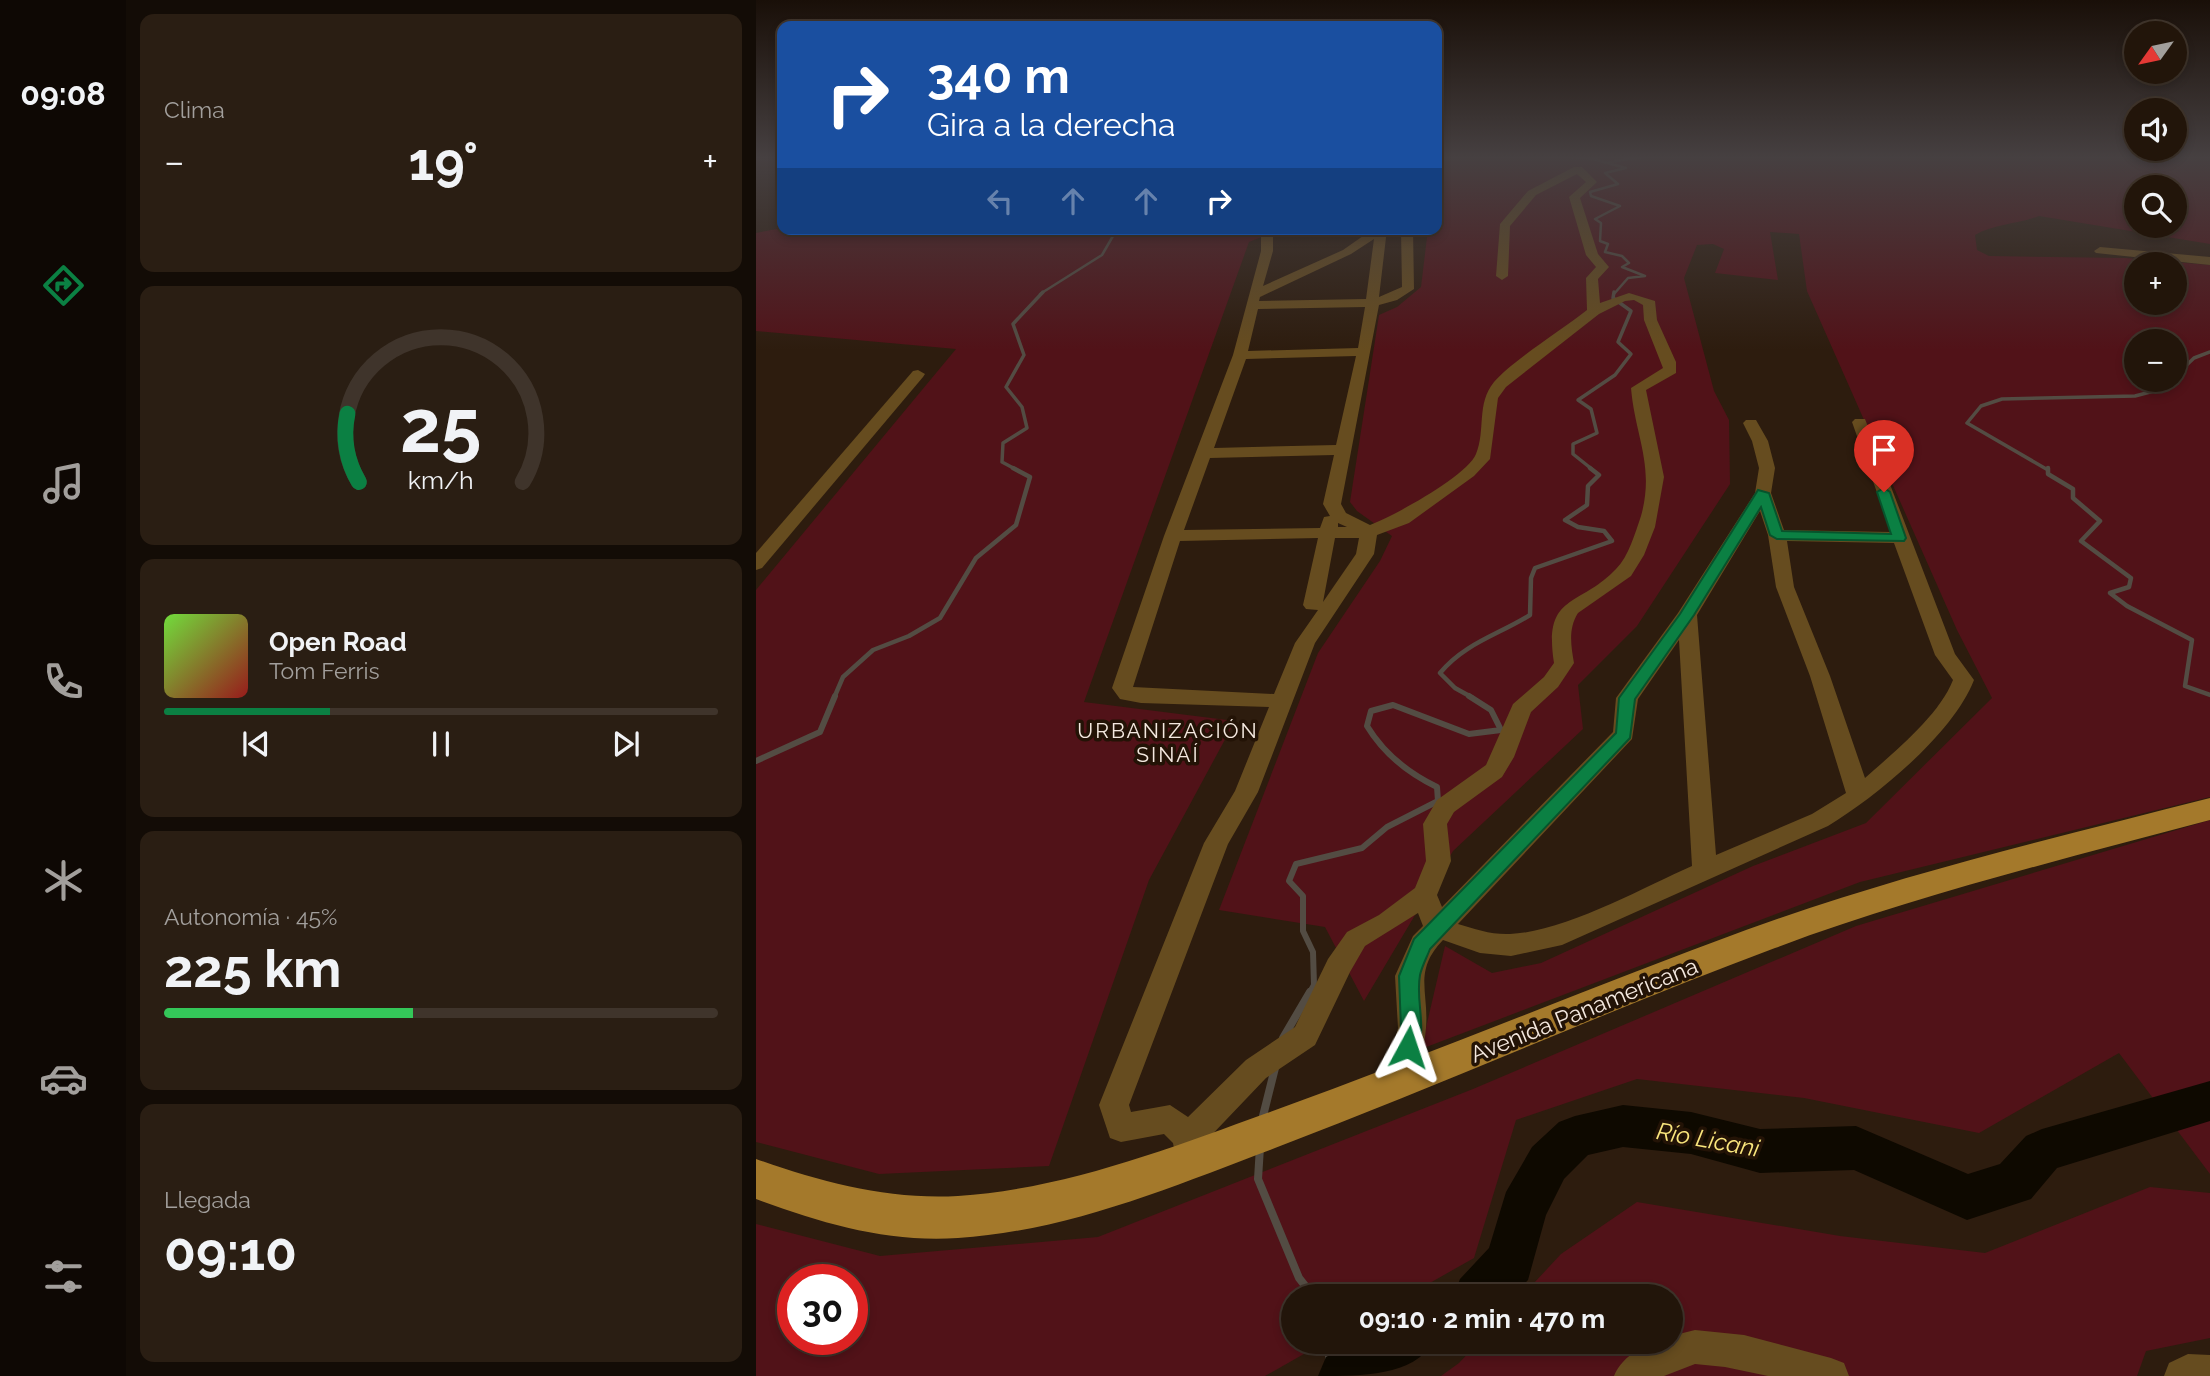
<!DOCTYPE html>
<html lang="es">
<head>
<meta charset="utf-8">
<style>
	:root { --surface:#22150a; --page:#2a1e13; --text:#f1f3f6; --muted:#a29f9c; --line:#3f342b; --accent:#0b8043 }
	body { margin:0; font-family:Raleway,sans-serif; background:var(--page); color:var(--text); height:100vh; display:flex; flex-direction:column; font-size:26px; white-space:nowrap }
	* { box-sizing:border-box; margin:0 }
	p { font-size:23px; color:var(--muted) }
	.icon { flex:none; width:38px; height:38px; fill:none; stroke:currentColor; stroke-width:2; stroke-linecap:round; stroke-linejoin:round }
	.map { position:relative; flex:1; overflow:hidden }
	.drawer { display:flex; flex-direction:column; gap:14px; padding:14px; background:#130c06; width:630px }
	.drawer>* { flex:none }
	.banner { position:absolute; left:21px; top:21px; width:665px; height:214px; border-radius:14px; box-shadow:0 4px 10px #0003,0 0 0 2px var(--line); background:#1a4fa0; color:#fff; overflow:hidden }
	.needle { width:46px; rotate:237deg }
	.tools { position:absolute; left:1368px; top:21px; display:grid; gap:14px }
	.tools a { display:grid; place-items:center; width:63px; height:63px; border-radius:50%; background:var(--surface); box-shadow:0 4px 10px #0003,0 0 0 2px var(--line); font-size:35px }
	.speed { position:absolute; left:21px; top:1264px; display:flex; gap:14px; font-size:35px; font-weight:700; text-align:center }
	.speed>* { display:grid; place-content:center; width:91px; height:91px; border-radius:50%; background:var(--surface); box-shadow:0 4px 10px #0003,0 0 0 2px var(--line); line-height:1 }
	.speed .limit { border:10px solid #d22; background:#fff; color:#111 }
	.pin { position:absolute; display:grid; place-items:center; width:60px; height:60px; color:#fff; margin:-72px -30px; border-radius:50% 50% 50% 0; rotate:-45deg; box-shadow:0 0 7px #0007 }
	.pin .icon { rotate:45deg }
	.me { position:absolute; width:77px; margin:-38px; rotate:5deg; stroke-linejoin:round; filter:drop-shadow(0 0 5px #0008) }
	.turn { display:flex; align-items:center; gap:24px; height:147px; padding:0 35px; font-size:32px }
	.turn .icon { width:91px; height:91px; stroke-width:2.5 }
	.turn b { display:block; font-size:49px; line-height:60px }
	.lanes { display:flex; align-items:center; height:66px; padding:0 35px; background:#0003; justify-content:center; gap:35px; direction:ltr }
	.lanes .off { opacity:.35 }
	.big { font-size:52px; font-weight:700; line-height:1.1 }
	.drawer .card { flex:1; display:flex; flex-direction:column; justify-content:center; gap:10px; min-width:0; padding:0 24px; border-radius:14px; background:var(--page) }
	.drawer .dial { align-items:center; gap:0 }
	.dial svg { height:182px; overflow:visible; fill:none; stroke:var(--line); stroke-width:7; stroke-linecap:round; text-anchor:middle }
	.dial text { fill:var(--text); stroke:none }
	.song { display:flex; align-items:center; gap:21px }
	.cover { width:84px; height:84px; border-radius:10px; background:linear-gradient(135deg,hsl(100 70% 55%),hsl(0 70% 35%)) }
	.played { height:7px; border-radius:4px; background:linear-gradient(90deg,var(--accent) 30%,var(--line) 30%) }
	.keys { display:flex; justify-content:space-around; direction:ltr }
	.heat { display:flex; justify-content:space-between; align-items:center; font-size:38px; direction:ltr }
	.charge { height:10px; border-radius:5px; background:linear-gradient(90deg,#34c759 45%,var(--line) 0) }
	.trip { position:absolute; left:525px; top:1284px; width:402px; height:70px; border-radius:35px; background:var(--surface); box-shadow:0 4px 10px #0003,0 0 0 2px var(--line); font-weight:700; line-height:70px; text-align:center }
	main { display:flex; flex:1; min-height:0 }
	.tabs { display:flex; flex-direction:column; width:126px; justify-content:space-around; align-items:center; background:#0e0804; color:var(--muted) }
	.tabs .icon { width:49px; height:49px }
	.tabs .current { color:var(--accent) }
	.tabs b { font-size:32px; color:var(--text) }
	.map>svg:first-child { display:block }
	.green { fill:#511218; fill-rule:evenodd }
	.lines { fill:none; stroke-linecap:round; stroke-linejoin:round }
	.stream-far4 { stroke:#534c43; stroke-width:2.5 }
	.stream-far3 { stroke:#534c43; stroke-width:3.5 }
	.stream-far2 { stroke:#534c43; stroke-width:4.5 }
	.stream-far1 { stroke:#534c43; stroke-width:6 }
	.stream { stroke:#534c43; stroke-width:8 }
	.river { fill:#0e0900; fill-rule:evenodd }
	.minor { fill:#664c1f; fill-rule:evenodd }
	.major { fill:#a4792b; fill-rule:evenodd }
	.route { fill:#0b8043; stroke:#07532c; stroke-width:2 }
	.labels { text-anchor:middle; stroke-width:7; stroke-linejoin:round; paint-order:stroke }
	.neighbourhood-label { font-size:21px; letter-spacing:2px; fill:#f4e8df; stroke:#231306 }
	.near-street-label { font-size:23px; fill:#f4e8df; stroke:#231306 }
	.near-water-label { font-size:24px; font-style:italic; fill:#fae67d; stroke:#231306 }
</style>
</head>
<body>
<main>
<nav class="tabs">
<b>09:08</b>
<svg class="icon current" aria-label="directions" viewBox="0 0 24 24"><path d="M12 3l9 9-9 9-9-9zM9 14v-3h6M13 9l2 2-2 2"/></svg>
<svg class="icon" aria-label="music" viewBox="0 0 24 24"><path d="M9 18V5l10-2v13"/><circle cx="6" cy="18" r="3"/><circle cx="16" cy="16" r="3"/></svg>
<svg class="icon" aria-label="phone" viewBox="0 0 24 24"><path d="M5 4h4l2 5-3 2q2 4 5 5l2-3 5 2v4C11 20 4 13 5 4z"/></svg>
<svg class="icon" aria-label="climate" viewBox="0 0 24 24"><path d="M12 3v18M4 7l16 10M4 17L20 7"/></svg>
<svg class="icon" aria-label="car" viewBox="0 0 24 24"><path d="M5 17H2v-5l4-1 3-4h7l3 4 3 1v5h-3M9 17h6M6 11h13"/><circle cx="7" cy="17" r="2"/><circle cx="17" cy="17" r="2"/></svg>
<svg class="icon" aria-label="filters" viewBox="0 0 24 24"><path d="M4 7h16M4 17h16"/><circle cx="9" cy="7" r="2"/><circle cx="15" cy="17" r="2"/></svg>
</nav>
<section class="drawer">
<div class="card"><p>Clima</p>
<div class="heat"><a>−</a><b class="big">19°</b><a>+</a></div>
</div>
<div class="card dial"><svg viewBox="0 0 100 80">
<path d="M14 69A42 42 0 1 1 86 69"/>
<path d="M14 69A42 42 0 0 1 9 39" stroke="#0b8043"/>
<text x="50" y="56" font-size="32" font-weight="700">25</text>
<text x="50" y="72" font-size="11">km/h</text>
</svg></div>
<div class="card">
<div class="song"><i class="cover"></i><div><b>Open Road</b><p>Tom Ferris</p></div></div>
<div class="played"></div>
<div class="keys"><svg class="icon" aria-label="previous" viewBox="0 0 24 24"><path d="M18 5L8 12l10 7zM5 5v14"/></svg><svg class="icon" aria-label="pause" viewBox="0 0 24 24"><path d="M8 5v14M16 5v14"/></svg><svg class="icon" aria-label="next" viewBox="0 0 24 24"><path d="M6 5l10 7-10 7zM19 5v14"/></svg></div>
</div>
<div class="card"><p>Autonomía · 45%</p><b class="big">225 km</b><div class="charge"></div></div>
<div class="card"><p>Llegada</p><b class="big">09:10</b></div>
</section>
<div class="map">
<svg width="1454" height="1376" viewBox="0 0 1454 1376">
	<rect width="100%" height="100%" fill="#2d1c0e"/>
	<g class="green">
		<path d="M681,157H1454V244L1283,216C1262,224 1238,224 1219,235L1221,250L1233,256L1369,258L1454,265V797L1104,882L665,1049L689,946L736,973L785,963L997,866L1110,823L1236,698L1201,630L1051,291L1043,234L1014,232L1022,280L959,273L968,249L957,244L941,245L928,278L958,391L973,420L974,484L881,626L822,685L827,729L697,851L608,1001L569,927L463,910L562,653L624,561L636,536L601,511L594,502L623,315L641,307L665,287L672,229H681ZM1381,187H1419V226H1381ZM1381,264H1419V303H1381ZM1381,341H1419V380H1381Z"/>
		<polygon points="26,228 525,229 493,242 328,702 479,721 393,880 293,1166 123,1174 0,1142 0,590 200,349 0,331 0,233"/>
		<path d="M1454,820V1174L1363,1053L1223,1133L1048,1098L881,1079L760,1120L718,1258L649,1297H537V1342H569L509,1376H0V1224L124,1256L342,1237L717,1089L1100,926ZM37,1279H96V1339H37Z"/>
		<polygon points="1394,1187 1454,1193 1454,1338 1390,1351 1381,1376 685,1376 703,1363 723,1342 915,1342 915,1297 765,1297 805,1254 881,1202 1084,1236 1229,1253"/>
	</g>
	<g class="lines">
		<g class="stream-far4">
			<polyline points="815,157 833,158 870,168 849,173 862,184 834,192 835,196 864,206 839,219 845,223 844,241 852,244 849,252 866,256 873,263 866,267 889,276 872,278 858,294"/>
			<polyline points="853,162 886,157"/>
			<polyline points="284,294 346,255 357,236 367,229"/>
		</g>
		<g class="stream-far3">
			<polyline points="1419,376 1438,358 1454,352"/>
			<polyline points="261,470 246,462 247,443 271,428 266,407 250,387 268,355 257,324 287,292"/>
			<polyline points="837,470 817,454 817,444 841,433 835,409 822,400 859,375 875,354 862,342 875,311 857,298 858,292"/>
			<polyline points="1292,470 1211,423 1225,406 1246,399 1379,396 1398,391 1415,380"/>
		</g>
		<g class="stream-far2">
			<polyline points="1292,468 1292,474 1317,489 1317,498 1344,521 1325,541 1375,578 1373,587 1354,593 1371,606 1436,640 1429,686 1454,695"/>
			<polyline points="78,698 87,677 117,650 153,636 184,618 220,558 260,525 274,477 257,468"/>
			<path d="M717,698L699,688L684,673C709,643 742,635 774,615L775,578L779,568L856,541L848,531L822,527L809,520L831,505L832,486L843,475L834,468"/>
		</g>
		<g class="stream-far1">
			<polyline points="0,761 64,732 79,696"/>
			<path d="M553,994L558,985L557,952L547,931V896L533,881L540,864L606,848L631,827L682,801L681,787C652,773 628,754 611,726L615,711L637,705L713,734L745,730L735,710L713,696"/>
		</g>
		<g class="stream">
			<polyline points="527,1038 554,992"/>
			<polyline points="506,1120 519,1068"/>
			<polyline points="504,1147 502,1179 543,1278 558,1297"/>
			<polyline points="571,1342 576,1376"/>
		</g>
		<g class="river">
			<polygon points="1454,1081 1454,1121 1301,1168 1275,1199 1211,1220 1098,1170 1004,1173 935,1154 867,1147 832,1155 808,1179 790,1215 772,1280 756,1297 697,1297 704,1279 733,1248 750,1192 776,1147 803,1122 819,1116 867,1105 935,1112 1004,1129 1100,1126 1212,1174 1244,1164 1270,1136 1286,1129"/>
			<path d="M598,1342H677C658,1376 605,1376 562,1376L570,1357Z"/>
		</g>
		<g class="minor">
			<path d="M818,167H826L841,182L824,198L842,254L853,267L842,279L844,303L873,293L899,301L901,320L920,362V373L890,390L908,477L899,527L888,555L875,576L822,613C812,629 815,645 818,663L802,687L775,712L758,757L746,777L698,812L691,824L695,861L681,895L686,907L857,732L860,698L922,613L999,493L1003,468L996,441L987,423L990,420H1000L1012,441L1019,468L1015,493L1028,530L1135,532L1096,422L1099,419H1109L1199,654L1218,680C1197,734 1121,796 1072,826L806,945L755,956L724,953L687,940C657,971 673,992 670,1028C668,1049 663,1075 654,1093L644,1097L634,1093L629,1084L642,1028L639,976L657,936L667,926L662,913L609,946L594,972L559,1045L510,1078L448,1143V1159L444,1169L433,1174L422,1169L417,1143L408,1134L365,1142L354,1138L343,1105L448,843L479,791L513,707L385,703L364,699L356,688L408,536L477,355L505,251V234L511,231L517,234V251L507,286L587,250L617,229H631L623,297L646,287L645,229H657L658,289L641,300L623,305L585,504L590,513L614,525C636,517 711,476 720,454C730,430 720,404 738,382C756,361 807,329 831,310L830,278L840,267L830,255L813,197L830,182L821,174L780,195L754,226L752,276L746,280L740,276L744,224L772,191ZM618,239L610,299L503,301L504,297L595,254ZM869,301L878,300L887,305L888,320L907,368L875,388C879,436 899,466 885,516C879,533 873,556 860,569C823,608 787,593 798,663L788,677L757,704L730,765L681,800L667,824L670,861L659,888L623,915L591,932L572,959L539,1027L490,1060L432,1117L414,1105L375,1112L373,1105L472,844L502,792L559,643L618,554L621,535L653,523L718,476L734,459L742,398L750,387L843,314ZM609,307L602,348L492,351L502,309ZM600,356L580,445L458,448L490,359ZM578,455L567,504L574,516L568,517L564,528L428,530L454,458ZM1004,511L1012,535L1020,587L1054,676L1090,793L1056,814L960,855L941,615ZM582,523L591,527H582ZM562,538L547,605L550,609L562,610L539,643L518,694L377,687L424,541ZM579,538H603L600,554L567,602ZM1031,541L1138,543L1179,655L1197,680C1183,716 1137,753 1109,778L1074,676L1038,587ZM923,640L936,866C886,888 808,932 754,934C736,935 719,929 702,924L876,739L882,699Z"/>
			<polygon points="1344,247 1454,257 1454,265 1340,253 1338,251"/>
			<polygon points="162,370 169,374 167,377 6,568 0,570 0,553 157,371"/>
			<path d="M939,1330L988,1335L1075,1358L1088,1363L1093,1376H1012L969,1367L939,1364L908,1376H858C867,1354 892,1342 915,1342V1336Z"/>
			<polygon points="1432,1354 1454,1355 1454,1376 1408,1376 1413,1363"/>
		</g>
		<path class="major" d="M1454,798V820C1308,859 1161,895 1019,948C851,1011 687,1084 519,1148C418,1186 312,1231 202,1238C132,1243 65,1223 0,1199V1159C65,1182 132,1200 202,1196C308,1189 412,1149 511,1113C672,1055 830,989 990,930C1142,875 1298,838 1454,798Z"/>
	</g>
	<linearGradient id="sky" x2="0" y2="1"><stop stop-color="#190f08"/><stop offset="0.45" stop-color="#464041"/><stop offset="1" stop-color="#464041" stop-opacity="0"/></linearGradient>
	<rect width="1454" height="350" fill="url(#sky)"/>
	<path class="route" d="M1128,488L1134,492L1150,538L1148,541L1021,539L1014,535L1005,507L938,615L879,699L874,738L674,949C671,957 666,966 664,975C659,1002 672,1027 660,1053L652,1056L644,1053L641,1047L645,1028L643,976L658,939L860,733L863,698L924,614L1002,490L1013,493L1026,531L1135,534L1121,492Z"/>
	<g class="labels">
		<g class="neighbourhood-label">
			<text x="412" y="738">URBANIZACIÓN<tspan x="412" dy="24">SINAÍ</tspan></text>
		</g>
		<g class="near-street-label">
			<text transform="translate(828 1010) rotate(-22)" y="8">Avenida Panamericana</text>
		</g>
		<g class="near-water-label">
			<text transform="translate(952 1140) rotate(10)" y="8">Río Licani</text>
		</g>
	</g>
</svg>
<div class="tools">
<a><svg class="needle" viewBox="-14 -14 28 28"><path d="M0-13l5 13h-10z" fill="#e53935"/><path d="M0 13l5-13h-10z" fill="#a29f9c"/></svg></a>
<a><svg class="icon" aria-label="sound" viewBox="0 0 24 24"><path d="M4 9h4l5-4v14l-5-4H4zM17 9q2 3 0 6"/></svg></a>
<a><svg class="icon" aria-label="search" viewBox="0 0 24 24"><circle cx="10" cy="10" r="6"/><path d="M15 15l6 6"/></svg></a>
<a>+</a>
<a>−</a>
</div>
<div class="speed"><div class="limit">30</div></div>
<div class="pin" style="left:1128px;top:492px;background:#d93025"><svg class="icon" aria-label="arrive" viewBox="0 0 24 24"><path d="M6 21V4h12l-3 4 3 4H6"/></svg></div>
<svg class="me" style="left:652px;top:1047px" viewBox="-20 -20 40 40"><path d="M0-17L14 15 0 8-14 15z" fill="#0b8043" stroke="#fff" stroke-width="4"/></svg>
<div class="trip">09:10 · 2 min · 470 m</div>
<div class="banner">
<div class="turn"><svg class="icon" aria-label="right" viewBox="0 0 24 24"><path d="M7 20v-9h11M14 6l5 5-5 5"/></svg><div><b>340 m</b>Gira a la derecha</div></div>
<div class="lanes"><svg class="icon off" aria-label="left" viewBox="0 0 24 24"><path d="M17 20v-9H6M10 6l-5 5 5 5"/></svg><svg class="icon off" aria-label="ahead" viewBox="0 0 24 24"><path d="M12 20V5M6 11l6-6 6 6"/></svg><svg class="icon off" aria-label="ahead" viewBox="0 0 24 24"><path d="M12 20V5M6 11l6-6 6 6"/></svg><svg class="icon" aria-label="right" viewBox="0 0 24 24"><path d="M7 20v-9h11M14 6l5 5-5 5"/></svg></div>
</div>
</div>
</main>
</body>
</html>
